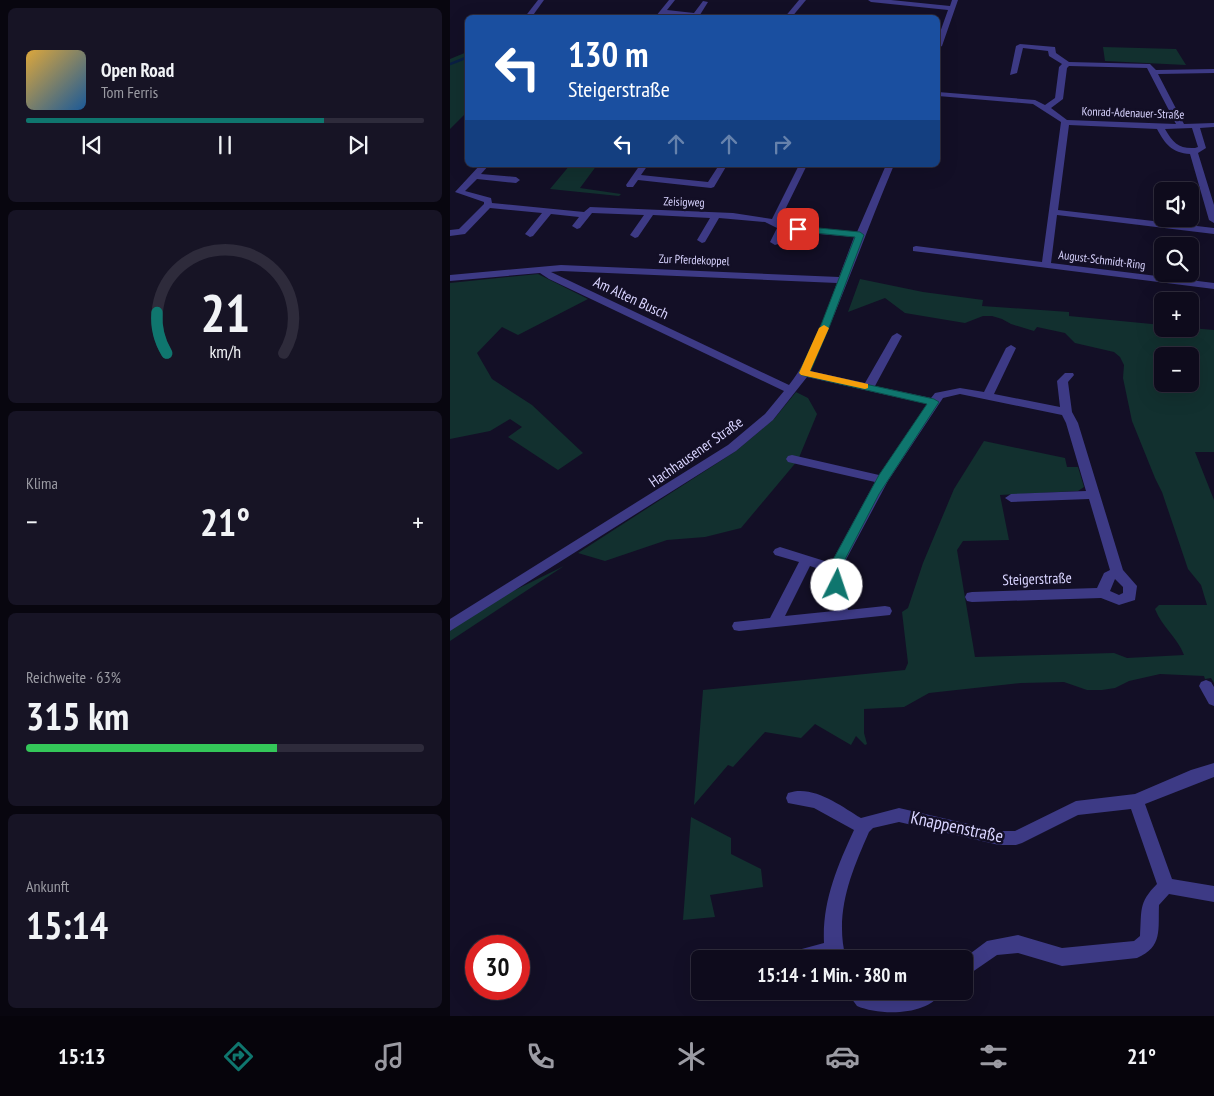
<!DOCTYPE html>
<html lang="de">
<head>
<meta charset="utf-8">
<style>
	:root { --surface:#0e0b1c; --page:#171425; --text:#f1f3f6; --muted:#9b9ba3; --line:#2e2b3b; --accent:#0f766e }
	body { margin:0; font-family:"PT Sans Narrow",sans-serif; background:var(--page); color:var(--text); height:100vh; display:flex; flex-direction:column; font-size:19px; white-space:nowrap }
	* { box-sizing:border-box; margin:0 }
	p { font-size:16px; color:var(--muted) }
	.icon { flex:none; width:28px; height:28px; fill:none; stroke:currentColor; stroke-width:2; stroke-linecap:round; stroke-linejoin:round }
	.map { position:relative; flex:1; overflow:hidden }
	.side { display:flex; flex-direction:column; gap:8px; padding:8px; background:#08060f; width:450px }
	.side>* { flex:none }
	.banner { position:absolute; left:15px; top:15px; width:475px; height:152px; border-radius:8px; box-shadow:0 5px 20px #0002,0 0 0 1px var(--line); background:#1a4fa0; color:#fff; overflow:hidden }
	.buttons { position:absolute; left:704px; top:182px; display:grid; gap:10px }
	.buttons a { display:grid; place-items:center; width:45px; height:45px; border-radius:8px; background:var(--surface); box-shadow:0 5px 20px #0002,0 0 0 1px var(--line); font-size:25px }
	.speed { position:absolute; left:15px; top:935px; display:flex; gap:10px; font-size:25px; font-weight:700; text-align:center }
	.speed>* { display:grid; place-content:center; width:65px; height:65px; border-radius:50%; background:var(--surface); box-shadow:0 5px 20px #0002,0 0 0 1px var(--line); line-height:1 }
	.speed .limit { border:8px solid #d22; background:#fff; color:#111 }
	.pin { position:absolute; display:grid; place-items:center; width:42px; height:42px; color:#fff; margin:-21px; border-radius:10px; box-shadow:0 2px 8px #0006 }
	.me { position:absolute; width:55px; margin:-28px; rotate:4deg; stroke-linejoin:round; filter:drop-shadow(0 0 4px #0008) }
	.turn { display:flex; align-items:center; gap:18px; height:105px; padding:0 20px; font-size:22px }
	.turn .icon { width:65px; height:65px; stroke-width:2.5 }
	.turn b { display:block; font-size:35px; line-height:42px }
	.lanes { display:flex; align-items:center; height:48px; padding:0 20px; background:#0003; justify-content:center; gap:25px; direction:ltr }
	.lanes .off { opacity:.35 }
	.big { font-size:38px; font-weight:800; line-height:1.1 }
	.side .card { flex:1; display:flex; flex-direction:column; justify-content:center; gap:8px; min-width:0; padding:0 18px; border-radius:8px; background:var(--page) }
	.side .dial { align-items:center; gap:0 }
	.dial svg { height:130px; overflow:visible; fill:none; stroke:var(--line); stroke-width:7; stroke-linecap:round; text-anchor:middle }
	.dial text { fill:var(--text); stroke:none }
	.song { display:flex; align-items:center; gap:15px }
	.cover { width:60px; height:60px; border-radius:8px; background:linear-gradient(135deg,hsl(40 70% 55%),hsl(210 70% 35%)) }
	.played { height:5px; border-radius:2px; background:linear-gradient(90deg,var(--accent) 75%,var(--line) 75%) }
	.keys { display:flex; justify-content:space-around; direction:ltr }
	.heat { display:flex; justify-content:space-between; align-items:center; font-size:28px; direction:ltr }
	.charge { height:8px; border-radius:4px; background:linear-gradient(90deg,#34c759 63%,var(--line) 0) }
	.trip { position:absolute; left:241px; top:950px; width:282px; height:50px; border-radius:8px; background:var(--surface); box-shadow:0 5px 20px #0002,0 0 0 1px var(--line); font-weight:800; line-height:50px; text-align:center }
	.dock { display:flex; height:80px; justify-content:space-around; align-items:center; background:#06040b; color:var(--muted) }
	.dock .icon { width:35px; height:35px }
	.dock .selected { color:var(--accent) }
	.dock b { font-size:22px; color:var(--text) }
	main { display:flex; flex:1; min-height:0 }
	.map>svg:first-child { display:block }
	.green { fill:#12302f; fill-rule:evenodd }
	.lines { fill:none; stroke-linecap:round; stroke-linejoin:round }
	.stream { stroke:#0a1f44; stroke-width:2.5 }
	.minor { fill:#3d3a85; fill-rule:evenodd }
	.route { fill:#0f766e; stroke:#0a4d48 }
	.slow { fill:#f59e0b }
	.labels { text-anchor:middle; stroke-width:5; stroke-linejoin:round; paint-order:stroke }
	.far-street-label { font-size:12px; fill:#d9d4ff; stroke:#130f26 }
	.street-label { font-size:15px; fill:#d9d4ff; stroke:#130f26 }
	.near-street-label { font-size:18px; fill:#d9d4ff; stroke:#130f26 }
</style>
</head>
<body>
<main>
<section class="side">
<div class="card">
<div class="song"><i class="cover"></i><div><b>Open Road</b><p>Tom Ferris</p></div></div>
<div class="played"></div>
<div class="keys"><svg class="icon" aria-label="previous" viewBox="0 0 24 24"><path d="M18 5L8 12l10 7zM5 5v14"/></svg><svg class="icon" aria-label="pause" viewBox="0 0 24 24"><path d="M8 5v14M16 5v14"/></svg><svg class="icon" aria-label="next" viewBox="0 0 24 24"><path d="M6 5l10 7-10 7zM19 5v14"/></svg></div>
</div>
<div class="card dial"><svg viewBox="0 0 100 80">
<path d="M14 69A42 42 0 1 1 86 69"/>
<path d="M14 69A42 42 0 0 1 8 44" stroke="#0f766e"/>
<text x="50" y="56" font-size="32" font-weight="700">21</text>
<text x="50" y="72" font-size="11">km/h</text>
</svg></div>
<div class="card"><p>Klima</p>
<div class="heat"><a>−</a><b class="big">21°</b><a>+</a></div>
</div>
<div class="card"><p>Reichweite · 63%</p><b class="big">315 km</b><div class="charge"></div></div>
<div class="card"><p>Ankunft</p><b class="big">15:14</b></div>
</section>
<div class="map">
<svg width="764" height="1016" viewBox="0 0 764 1016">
	<rect width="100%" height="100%" fill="#130f26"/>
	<g class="green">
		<polygon points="653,47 726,49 736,65 655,61"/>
		<polygon points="17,52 17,112 0,129 0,59"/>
		<polygon points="120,165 147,165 130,188 171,194 169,196 100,189"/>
		<polygon points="88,274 138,299 68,335 52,327 27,353 42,379 82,405 133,453 108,470 58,437 72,427 60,419 40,431 0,439 0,283"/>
		<path d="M410,279L473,292L533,300L532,306L619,312V316L712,325V329L740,328L764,330V452H745L764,500V683L761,678L755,679L754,676L710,674L679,681L665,688L652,690H637L614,682L571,683L479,693L454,707L414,709V733L417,744L415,745L406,736L401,745L365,724L351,738L315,732L283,767L278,765L244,805L253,690L455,670L458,663L452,612L458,608L473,563L504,489L534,441L615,458L617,467H628L634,487L628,491L550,495L559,540L513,541L507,550L525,657L664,653L677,658L734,655C727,637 712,627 705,609L709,605H757L751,585L738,569L712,492L705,478L682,421L673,378L674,365L670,357L664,352L625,343L615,333L587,327L584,331L561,324L552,319L542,316H533L515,323L455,313L435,298L398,312ZM712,356H740V384H712Z"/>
		<polygon points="346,392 358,398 367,414 348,460 291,528 255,537 217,540 155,561 128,553 286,451 324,419"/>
		<polygon points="114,566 0,641 0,622"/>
		<polygon points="241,817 281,838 281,854 311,869 313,887 260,895 265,917 233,920"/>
	</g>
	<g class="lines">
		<polyline class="stream" points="0,64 18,57"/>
		<g class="minor">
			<polygon points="88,0 94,0 81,18 74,18"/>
			<polygon points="219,0 225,0 217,10 244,13 253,1 258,2 248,18 214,14 211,17 207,17 206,16"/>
			<polygon points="349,0 356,0 341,18 334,18"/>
			<polygon points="418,0 441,0 500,6 502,0 508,0 492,46 488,48 488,38 498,10 421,2"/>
			<path d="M570,44L605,47L606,53L619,62L700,64L706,70L764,69V73L708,74L734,124L764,123V127L750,128L756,148L748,153L764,205V223L759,220L740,154C722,153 715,144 707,129L619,125L608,210L764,228V234L607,215L601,263L764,283V289L463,251V247L466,246L592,262L611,122L583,104L488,96V92L585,100L595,105L605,98L609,67L612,64L599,56L598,51L573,48L567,73L560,75L566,46ZM619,66L697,68L726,124L617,120L601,108L613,99L617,68ZM742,128L748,147L745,148C729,149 723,143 715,129Z"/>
			<path d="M30,165H39L31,174L66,177L70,180L66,183L27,179L15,191L41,198L42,203L134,212L140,207L283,213L322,219L349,165H357L329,222L336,225L407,232L436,165H444C415,234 391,303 360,371L415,383L442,336L447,333L452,336L425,386L481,398L485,393L510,388L534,392L556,348L561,345L566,348L544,394L610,407L607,381L615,373H623L624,375L618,382L622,412L628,423L673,570L687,586L685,600L669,605L651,598L522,602L517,601L515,597L517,593L522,592L647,588L654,573L660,570L639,499L561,502L555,498L561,494L636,491L616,423L612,415L510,394L493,398L489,404L438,481L391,569L398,610L435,606L440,607L442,611L440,615L289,631L284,630L282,626L284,622L320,618L349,562L325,555L323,552L325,549L330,547L381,563L425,482L338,462L336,459L338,456L342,455L429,475L477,404L357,377L323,420L286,451L0,631V619L278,445L315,414L334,391L99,279L90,273L0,281V275L111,265L389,277L404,237L335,231L328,244L325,245L320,242L327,228L315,222L269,218L255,242L252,243L247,240L260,218L203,215L188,237L185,238L180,235L194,215L142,213L130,228L127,229L122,226L129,217L101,214L83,236L80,237L75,234L92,213L40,208L15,234L0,236V230L9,229L34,204V202L5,192ZM111,271L387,283C374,317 362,356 339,385L101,272ZM360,566L378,572L384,611L335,616ZM665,579L673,587V593L669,595L660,591Z"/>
			<polygon points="190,165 198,165 191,175 258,182 269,165 277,165 264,187 261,188 188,180 183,187 177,187 176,185"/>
			<polygon points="756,680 761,682 764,687 764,706 759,704 749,686 751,682"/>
			<path d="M764,763V777L695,804L722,879L764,886V902L719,894L709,905C708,929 713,947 687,958L612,966L568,953L547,955L515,977V959H513L537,941L568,935L612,948L684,941L690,936C692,910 688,903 707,884L681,809L628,815L572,843L566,845H549L449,822L423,828L419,832C401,873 384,913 396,959H334L337,953L374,943C372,902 387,867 404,830L364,808L338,803L336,798L338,793C363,784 391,806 411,818L449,808L549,831H565L626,801L685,794L741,770Z"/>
			<path d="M396,991H417L442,997L467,991H492C480,1016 430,1016 407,1006Z"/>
		</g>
	</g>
	<polygon class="route" points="348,226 410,232 414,235 380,325 360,372 484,399 489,402 429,494 390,569 393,585 387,589 381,585 378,569 429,475 477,404 351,375 349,373 371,325 405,237 345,231 345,227"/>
	<polygon class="slow" points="374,325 379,328 360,371 418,384 418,388 415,389 351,375 349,373 369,328"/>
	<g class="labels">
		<g class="far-street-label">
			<text transform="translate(683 113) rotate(2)" y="4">Konrad-Adenauer-Straße</text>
			<text transform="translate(234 202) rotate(2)" y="4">Zeisigweg</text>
			<text transform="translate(244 260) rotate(2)" y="4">Zur Pferdekoppel</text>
			<text transform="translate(652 260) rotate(7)" y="4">August-Schmidt-Ring</text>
		</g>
		<g class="street-label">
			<text transform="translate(181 298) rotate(25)" y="5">Am Alten Busch</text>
			<text transform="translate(246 452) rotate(-35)" y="5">Hachhausener Straße</text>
			<text transform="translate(587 579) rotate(-2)" y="5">Steigerstraße</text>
		</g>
		<g class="near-street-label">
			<text transform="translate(507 827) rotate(12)" y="6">Knappenstraße</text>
		</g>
	</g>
</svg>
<div class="buttons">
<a><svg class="icon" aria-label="sound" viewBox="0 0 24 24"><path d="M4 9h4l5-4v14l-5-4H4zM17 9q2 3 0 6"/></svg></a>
<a><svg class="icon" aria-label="search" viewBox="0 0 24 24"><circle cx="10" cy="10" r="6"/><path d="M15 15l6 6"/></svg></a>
<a>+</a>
<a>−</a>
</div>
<div class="speed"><div class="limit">30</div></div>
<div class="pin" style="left:348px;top:229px;background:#d93025"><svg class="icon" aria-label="arrive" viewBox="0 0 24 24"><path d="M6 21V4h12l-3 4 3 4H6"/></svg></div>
<svg class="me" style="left:387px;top:585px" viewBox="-20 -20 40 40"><circle r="19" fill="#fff"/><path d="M0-13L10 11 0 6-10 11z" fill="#0f766e"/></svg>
<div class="trip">15:14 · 1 Min. · 380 m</div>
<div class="banner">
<div class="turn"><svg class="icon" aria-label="left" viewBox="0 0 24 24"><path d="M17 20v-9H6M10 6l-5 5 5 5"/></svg><div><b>130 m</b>Steigerstraße</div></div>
<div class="lanes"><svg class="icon" aria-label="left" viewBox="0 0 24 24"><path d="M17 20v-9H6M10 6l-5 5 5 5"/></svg><svg class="icon off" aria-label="ahead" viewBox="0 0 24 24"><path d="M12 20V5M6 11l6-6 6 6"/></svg><svg class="icon off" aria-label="ahead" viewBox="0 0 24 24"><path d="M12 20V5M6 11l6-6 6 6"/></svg><svg class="icon off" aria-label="right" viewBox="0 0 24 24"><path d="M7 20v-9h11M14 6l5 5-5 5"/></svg></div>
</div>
</div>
</main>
<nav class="dock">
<b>15:13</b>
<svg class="icon selected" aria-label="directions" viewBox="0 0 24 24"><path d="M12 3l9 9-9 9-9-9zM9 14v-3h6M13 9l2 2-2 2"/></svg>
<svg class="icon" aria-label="music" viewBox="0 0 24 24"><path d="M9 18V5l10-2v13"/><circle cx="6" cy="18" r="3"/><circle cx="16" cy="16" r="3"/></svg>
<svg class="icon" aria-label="phone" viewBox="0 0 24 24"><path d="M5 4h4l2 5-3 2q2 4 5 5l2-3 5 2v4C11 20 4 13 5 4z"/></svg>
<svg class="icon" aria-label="climate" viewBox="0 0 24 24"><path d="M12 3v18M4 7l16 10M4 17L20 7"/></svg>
<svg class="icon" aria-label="car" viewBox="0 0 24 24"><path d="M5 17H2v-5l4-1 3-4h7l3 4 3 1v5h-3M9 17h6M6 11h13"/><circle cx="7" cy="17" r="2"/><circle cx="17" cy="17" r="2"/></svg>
<svg class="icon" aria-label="filters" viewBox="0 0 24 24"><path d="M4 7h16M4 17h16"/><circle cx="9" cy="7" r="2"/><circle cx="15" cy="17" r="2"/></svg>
<b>21°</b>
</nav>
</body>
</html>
